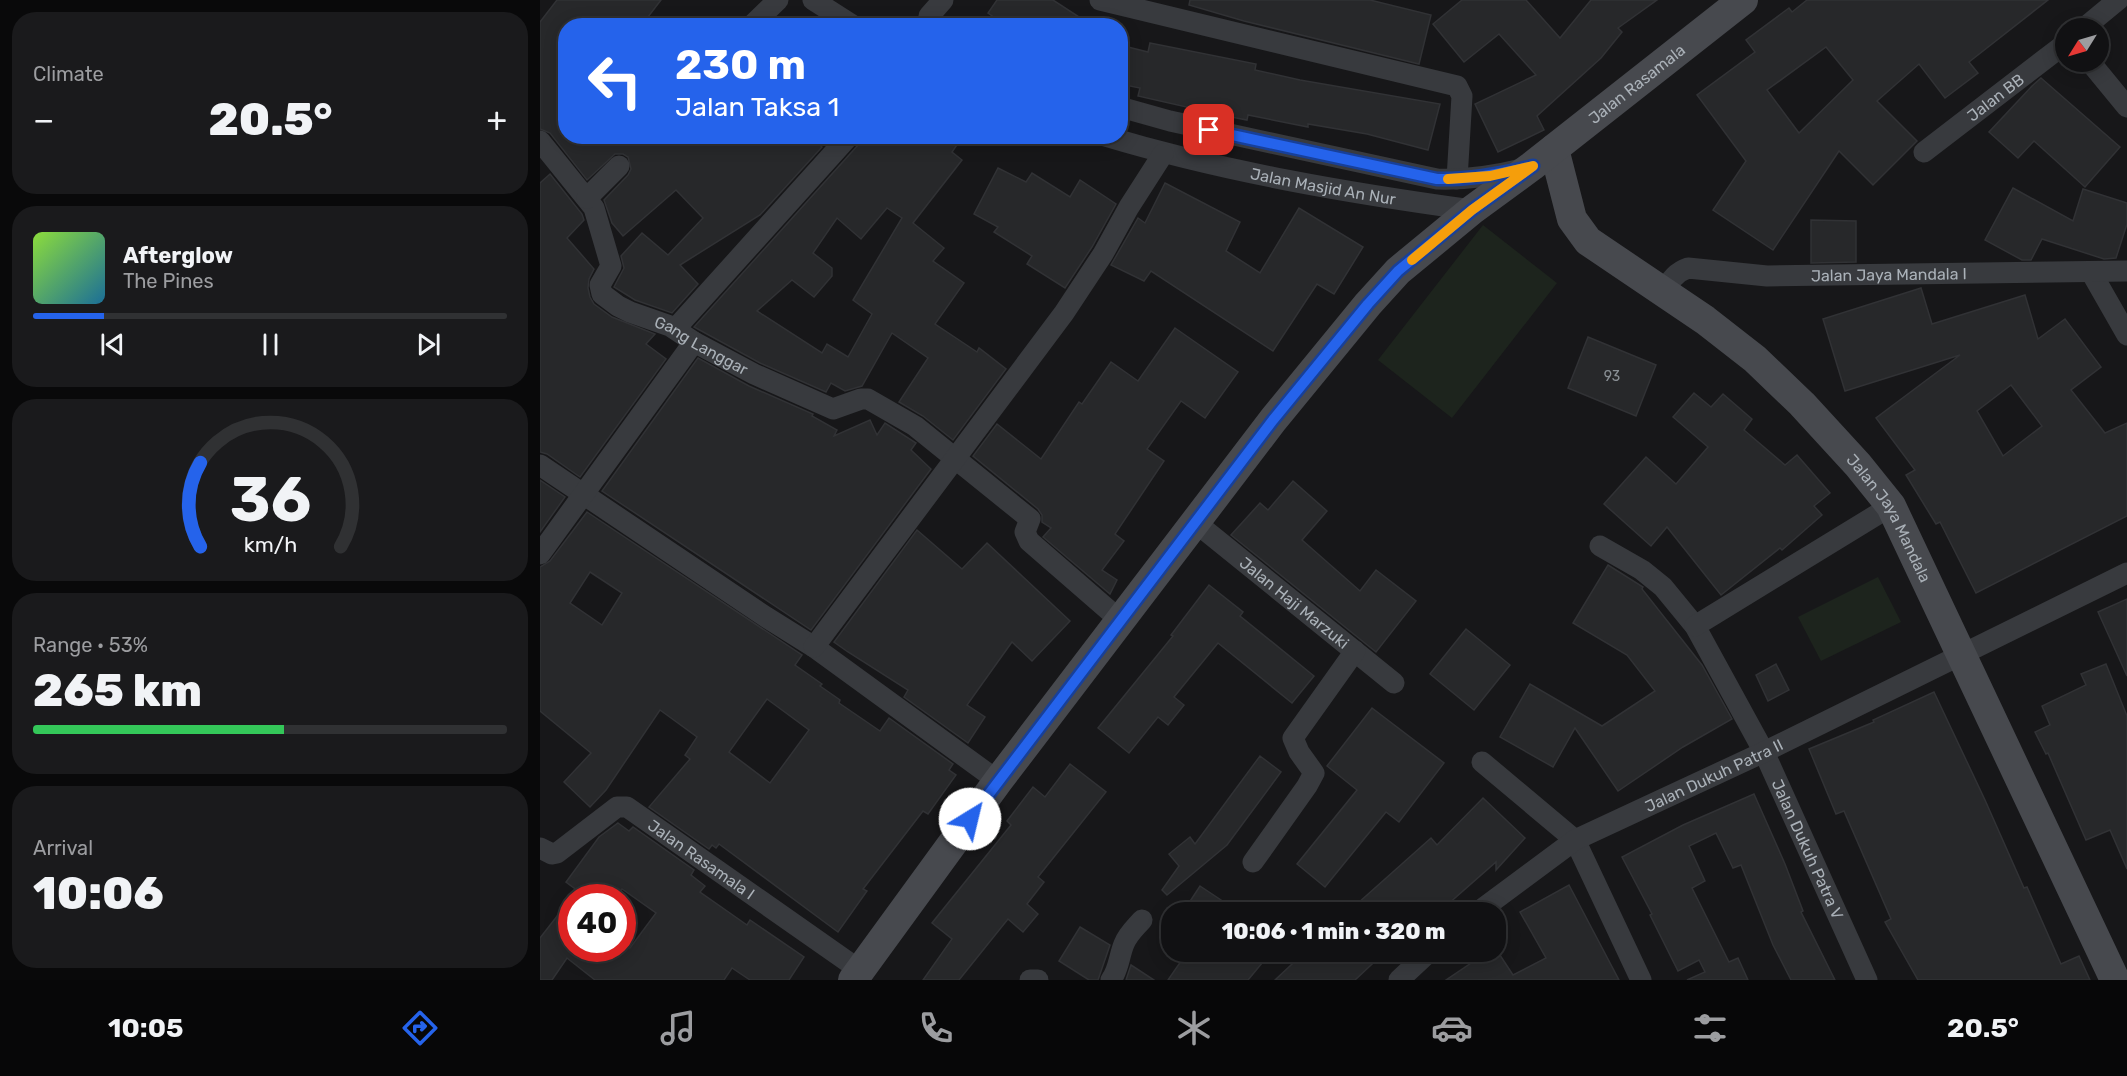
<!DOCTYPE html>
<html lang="en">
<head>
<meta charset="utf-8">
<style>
	:root { --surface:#111113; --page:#1a1a1c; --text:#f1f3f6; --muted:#9c9da0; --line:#303133; --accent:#2563eb }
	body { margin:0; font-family:Rubik,sans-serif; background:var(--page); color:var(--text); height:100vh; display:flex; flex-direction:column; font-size:22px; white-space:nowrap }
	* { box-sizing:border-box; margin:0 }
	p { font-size:20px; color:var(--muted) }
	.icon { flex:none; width:33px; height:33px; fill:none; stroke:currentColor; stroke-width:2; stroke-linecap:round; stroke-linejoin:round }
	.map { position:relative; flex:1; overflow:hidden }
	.details { display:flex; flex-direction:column; gap:12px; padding:12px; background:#09090a; width:540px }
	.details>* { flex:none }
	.hud { position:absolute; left:18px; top:18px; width:570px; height:126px; border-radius:24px; box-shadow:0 3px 15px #0003,0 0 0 2px var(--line); background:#2563eb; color:#fff; overflow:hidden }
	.needle { width:39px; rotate:233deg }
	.tools { position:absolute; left:1515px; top:18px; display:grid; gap:12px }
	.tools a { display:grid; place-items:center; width:54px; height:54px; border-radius:50%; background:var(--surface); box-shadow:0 3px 15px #0003,0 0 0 2px var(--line); font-size:30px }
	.speed { position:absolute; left:18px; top:884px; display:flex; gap:12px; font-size:30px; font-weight:700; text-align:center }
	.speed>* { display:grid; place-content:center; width:78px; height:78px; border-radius:50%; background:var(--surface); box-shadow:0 3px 15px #0003,0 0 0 2px var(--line); line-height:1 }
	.speed .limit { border:9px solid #d22; background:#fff; color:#111 }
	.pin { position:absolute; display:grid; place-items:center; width:51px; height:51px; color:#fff; margin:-26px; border-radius:12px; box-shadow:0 3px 9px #0006 }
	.me { position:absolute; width:66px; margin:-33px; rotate:36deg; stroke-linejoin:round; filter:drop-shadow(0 0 4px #0008) }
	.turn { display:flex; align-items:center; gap:21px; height:126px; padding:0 18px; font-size:27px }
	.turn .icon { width:78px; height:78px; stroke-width:2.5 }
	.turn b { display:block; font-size:42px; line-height:51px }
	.big { font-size:45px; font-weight:800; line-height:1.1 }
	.details .card { flex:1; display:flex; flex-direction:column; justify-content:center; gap:9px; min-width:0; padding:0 21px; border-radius:24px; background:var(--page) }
	.details .dial { align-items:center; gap:0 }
	.dial svg { height:156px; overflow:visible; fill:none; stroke:var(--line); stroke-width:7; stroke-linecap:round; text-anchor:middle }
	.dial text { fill:var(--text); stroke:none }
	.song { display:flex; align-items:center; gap:18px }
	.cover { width:72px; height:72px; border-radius:9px; background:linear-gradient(135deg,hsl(90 70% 55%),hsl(200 70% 35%)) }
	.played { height:6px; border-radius:3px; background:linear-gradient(90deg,var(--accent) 15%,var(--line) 15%) }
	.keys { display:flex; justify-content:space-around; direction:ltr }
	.heat { display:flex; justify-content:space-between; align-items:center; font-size:33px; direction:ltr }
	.charge { height:9px; border-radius:4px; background:linear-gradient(90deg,#34c759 53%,var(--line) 0) }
	.trip { position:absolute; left:621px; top:902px; width:345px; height:60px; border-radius:24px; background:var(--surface); box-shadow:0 3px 15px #0003,0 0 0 2px var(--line); font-weight:800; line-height:60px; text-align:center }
	.menu { display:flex; height:96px; justify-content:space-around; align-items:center; background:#070708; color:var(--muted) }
	.menu .icon { width:42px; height:42px }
	.menu .current { color:var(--accent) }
	.menu b { font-size:27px; color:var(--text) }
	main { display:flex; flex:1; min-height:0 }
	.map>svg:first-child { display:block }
	.green { fill:#1d241d }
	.building { fill:#27282a; stroke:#313235; stroke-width:1.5; fill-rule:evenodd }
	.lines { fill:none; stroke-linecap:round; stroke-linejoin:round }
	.street { stroke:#383a3e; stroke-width:21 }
	.secondary { stroke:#47494e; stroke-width:30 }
	.route-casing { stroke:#184099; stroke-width:15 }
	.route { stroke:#2563eb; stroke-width:10 }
	.slow { stroke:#f59e0b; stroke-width:10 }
	.labels { text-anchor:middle; stroke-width:6; stroke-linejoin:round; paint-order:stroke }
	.number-label { font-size:14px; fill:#898f94 }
	.street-label { font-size:16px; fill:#aab1b8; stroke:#121214 }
</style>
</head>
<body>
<main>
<section class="details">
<div class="card"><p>Climate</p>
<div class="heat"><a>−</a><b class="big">20.5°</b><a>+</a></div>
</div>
<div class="card">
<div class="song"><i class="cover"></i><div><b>Afterglow</b><p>The Pines</p></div></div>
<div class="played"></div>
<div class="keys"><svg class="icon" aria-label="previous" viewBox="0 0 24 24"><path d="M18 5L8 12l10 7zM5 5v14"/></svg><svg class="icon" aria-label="pause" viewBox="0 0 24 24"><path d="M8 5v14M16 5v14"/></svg><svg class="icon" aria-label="next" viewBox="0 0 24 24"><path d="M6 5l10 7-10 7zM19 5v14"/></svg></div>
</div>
<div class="card dial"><svg viewBox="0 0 100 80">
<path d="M14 69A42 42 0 1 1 86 69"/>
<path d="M14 69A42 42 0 0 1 14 26" stroke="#2563eb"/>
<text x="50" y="56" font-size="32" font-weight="700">36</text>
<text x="50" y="72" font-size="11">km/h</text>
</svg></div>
<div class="card"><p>Range · 53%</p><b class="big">265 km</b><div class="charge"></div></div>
<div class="card"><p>Arrival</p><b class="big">10:06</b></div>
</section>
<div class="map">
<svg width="1587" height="980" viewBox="0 0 1587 980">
	<rect width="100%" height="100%" fill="#171719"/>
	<g class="green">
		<polygon points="943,225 1017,283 912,418 838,360"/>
		<polygon points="1338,577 1361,622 1281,661 1258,617"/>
	</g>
	<g class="building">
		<polygon points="17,0 121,0 101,26 26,26 26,136 271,136 282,147 220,215 140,265 158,284 132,313 95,300 74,287 84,268 81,256 102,233 128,255 163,218 136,190 83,236 72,223 64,200 88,175 91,169 88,157 83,154 75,154 47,180 10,133 0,129 0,22"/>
		<polygon points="457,0 513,0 553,26 467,26 448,13"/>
		<polygon points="650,0 830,0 891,15 879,64 704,21 649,5"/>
		<polygon points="922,0 986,0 1020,38 1051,0 1117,0 1078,28 1082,32 1061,58 997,116 1004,130 958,152 935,104 996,75 959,34 924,62 893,24"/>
		<path d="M1267,0H1508L1429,62L1438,73L1405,98L1379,64L1337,101L1377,141L1333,185L1299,151L1233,250L1173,210L1206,161L1157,95L1215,52L1206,40L1249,8L1252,12ZM1286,47L1313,80L1259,133L1227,90Z"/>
		<polygon points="610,43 716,64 715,70 760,80 900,104 888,150 827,134 768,124 768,127 708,115 707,120 660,111 660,110 598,96 600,88 580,84 580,45 608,52"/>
		<polygon points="1501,78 1580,147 1545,187 1494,141 1478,158 1449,132 1492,86"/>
		<path d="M321,136H423L412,152L422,160L373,223L404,248L393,261L424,283L395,324L437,352L439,348L466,369L413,440L383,416L359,402L388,358L352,333L322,386L305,391L291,383L286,392L220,363L154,327L318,145ZM347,208L362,218L313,300L332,314L308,357L287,344L282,353L217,311L252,280L274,297L292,276V268L273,253L297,218L321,239Z"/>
		<polygon points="458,168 486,182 492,173 530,197 540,180 576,204 552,247 525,288 487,264 492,256 454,232 458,227 434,214"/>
		<polygon points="10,174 42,214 44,220 27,238 54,269 49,279 48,288 50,297 54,304 72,317 115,334 106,344 126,359 40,477 7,454 0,452 0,183"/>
		<polygon points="625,183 700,222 686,251 720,273 759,208 823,247 794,294 777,284 733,351 611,271 604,281 571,265 598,218 605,223"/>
		<polygon points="1473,188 1533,221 1543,189 1587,203 1587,224 1576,258 1564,259 1502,239 1491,260 1482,260 1445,240"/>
		<polygon points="1271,220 1316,221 1316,262 1271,263"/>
		<path d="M1381,288L1392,324L1485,295L1498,339L1525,319L1561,367L1531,390L1565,433L1587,423V516L1436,593L1400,522L1396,524L1366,475L1375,470L1336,418L1420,355L1305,391L1283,319ZM1471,385L1502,426L1463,456L1437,411Z"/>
		<polygon points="635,328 698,372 665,418 641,401 607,449 624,461 575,534 584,541 562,570 577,580 570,594 503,537 511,528 502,522 502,515 498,509 433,456 457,424 501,459 539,402 542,404 571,362 598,381"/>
		<polygon points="1048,337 1116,365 1096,416 1028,388"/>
		<polygon points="158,358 209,386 273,414 272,416 297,430 294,436 330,420 337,435 345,423 376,443 371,450 391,469 271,630 62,491"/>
		<polygon points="1154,393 1171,407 1183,394 1212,419 1204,430 1245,465 1257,455 1290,493 1274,506 1282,515 1242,550 1240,548 1181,595 1127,527 1111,546 1064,504 1106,457 1136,484 1168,447 1133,417"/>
		<polygon points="0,480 25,497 0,532"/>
		<polygon points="753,481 787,511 762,540 820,591 836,570 876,601 836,652 691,535 720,503 728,510"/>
		<path d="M47,512L262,655L255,665L282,684L280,686L300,700L299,703L340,731L349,718L413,764L409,770L416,775L388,814L383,811L323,889L327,891L298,932L179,844L176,848L172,845L169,849L109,807L150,759L145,755L157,737L120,710L66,790L50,807L24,782L51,753L0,711V567L10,561ZM50,572L82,593L62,625L30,603ZM227,699L269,730L230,783L189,752Z"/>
		<polygon points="377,530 422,569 447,543 530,621 492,661 472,642 427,705 445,717 428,743 364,697 368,690 308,652 294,642"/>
		<polygon points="1068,565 1103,587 1102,589 1162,665 1192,719 1143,747 1078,791 1035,728 1013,767 960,737 990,684 1062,726 1115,691 1087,655 1033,623"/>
		<polygon points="669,585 703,612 700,616 774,676 752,703 678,643 634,697 644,705 628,725 618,717 589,753 558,728 633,636 631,635"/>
		<polygon points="1587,599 1587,676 1558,612"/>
		<polygon points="926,629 970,665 934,710 890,674"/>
		<polygon points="1236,664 1249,690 1228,701 1216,675"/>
		<polygon points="1566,664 1587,716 1587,869 1570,830 1546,840 1508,753 1506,754 1495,732 1510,725 1502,706 1546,685 1541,674"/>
		<polygon points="1394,692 1445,800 1484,888 1487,887 1521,964 1539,956 1550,980 1378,980 1345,922 1351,919 1304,811 1296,814 1269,749 1334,722 1333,720"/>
		<polygon points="832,708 904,763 859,822 846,812 785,887 757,864 817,790 787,766"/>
		<polygon points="720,756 741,772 687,845 627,895 622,890 639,866 629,854 650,837 655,844"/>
		<polygon points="530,764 566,792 498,877 504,882 487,904 498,914 483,932 468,919 419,980 383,980 412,939 392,923 471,825 467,821 493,787 505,797"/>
		<polygon points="1214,794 1245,864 1263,911 1261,912 1295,980 1251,980 1233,945 1201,865 1193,868 1176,833 1149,846 1165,881 1152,888 1189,962 1198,958 1208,980 1147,980 1165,972 1159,960 1138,971 1110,915 1112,914 1082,857 1143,825"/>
		<polygon points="943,798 985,838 956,870 956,862 899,912 808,912 891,838 897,845"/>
		<polygon points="78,823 89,831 93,827 154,870 151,875 165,886 160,892 207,925 210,920 264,957 249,980 210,980 192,968 184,980 55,980 27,958 12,980 0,980 0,938 32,897 32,948 90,948 116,913 82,889 76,897 46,897 26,882 59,837"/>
		<polygon points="1029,885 1079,980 906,980 949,951 956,951 956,949 973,975 1006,958 980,912"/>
		<polygon points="660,886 699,912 643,912"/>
		<polygon points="540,927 570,945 558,980 549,980 519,961"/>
		<polygon points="648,951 732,951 708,980 628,980"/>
		<polygon points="766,951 846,951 815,980 735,980"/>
		<polygon points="591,965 614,980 586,980"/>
	</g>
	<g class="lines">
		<g class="street">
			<polyline points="273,0 314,26"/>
			<polyline points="560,0 917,86 922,96 917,179"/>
			<polyline points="211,26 238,0"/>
			<polyline points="397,26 390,22 389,16 403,0"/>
			<polyline points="1544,28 1578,0"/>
			<polyline points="1550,62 1587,107"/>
			<path d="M580,107L630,121L897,179C926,180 954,176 982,169"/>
			<path id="s1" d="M565,136C685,172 808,193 932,210"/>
			<path id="s2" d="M0,141L54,208L71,266L60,285L62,294L78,306L90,312L130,326L154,342L214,374L293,409L321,399H328L375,426L490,519L485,532L489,541L581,621"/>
			<path id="s3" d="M1384,152L1526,43"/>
			<polyline points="47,198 79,166"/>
			<polyline points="1551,272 1587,335"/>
			<path id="s4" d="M1124,293C1129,281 1136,272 1148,268L1227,276L1587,271"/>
			<polyline points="135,329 309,136"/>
			<polyline points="0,465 226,617 274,647 458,781"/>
			<path id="s5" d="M655,522L854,683"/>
			<path id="s6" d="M1060,546L1102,570L1123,587L1155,626L1224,752L1327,980"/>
			<polyline points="0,554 154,342"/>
			<polyline points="1155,626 1351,506"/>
			<polyline points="274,647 524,313 563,254 589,207 623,154"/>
			<polyline points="942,762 1035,840 1101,980"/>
			<path id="s7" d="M0,848L12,854L17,853L77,807H87L321,971"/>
			<polyline points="713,862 767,786 774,773 759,752 753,738 815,651"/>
			<path id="s8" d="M938,912L1035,840L1224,752L1587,573"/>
			<polyline points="490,980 498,980"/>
			<path d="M571,980C579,969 579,956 584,944C588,934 595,928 602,920"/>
			<polyline points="859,980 890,951"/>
		</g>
		<g class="secondary">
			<path id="s9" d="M1014,149L1032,219L1048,241L1165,320L1215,359L1262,404L1318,465L1351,506L1575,980"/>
			<path id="s10" d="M313,980L458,781L733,420L828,304L858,271L932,210L992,166L1203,0"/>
		</g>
	</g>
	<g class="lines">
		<g class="route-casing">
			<path id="route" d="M430,819L733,420L828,304L858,271L932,210L993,166C961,174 930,180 897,179L669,130"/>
		</g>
		<use href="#route" class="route"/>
		<polyline class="slow" points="872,260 932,210 993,166 950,176 908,179"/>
	</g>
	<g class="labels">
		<g class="number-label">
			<text x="1072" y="381">93</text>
		</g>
		<g class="street-label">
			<text dy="6" stroke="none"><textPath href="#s10" startOffset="1198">Jalan Rasamala</textPath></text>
			<text dy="6" stroke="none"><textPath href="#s3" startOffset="90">Jalan BB</textPath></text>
			<text dy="6" stroke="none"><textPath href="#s1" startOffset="224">Jalan Masjid An Nur</textPath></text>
			<text dy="6" stroke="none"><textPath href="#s4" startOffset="237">Jalan Jaya Mandala I</textPath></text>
			<text dy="6" stroke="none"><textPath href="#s2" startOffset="290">Gang Langgar</textPath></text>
			<text dy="6" stroke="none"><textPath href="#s9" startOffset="514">Jalan Jaya Mandala</textPath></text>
			<text dy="6" stroke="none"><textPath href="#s5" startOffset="128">Jalan Haji Marzuki</textPath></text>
			<text dy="6" stroke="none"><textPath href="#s8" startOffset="274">Jalan Dukuh Patra II</textPath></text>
			<text dy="6" stroke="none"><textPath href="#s6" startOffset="376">Jalan Dukuh Patra V</textPath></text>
			<text dy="6" stroke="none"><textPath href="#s7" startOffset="195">Jalan Rasamala I</textPath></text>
		</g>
	</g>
</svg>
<div class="tools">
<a><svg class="needle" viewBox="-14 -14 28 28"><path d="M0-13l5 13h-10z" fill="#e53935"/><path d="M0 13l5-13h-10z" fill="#9c9da0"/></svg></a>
</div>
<div class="speed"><div class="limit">40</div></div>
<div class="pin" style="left:669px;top:130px;background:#d93025"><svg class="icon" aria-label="arrive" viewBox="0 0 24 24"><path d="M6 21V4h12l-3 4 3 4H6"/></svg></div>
<svg class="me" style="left:430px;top:819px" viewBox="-20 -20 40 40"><circle r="19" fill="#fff"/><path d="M0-13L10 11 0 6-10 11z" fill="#2563eb"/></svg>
<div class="trip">10:06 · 1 min · 320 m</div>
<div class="hud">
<div class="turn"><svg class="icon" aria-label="left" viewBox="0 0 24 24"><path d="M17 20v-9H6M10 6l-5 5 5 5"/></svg><div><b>230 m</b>Jalan Taksa 1</div></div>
</div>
</div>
</main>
<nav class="menu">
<b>10:05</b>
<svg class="icon current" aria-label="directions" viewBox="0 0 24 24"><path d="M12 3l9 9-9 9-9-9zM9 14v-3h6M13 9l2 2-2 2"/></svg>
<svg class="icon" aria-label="music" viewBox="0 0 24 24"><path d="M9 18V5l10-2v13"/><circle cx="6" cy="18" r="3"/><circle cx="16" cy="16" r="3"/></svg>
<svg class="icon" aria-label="phone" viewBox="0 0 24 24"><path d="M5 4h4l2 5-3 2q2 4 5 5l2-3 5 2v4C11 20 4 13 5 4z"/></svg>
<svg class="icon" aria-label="climate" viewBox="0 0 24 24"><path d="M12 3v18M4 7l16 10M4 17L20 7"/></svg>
<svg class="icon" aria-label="car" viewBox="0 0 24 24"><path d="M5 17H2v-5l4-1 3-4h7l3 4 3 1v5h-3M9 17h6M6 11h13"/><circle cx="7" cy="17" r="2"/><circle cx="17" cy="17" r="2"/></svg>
<svg class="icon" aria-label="filters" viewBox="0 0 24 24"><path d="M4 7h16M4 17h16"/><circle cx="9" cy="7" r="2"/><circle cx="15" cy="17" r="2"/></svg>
<b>20.5°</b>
</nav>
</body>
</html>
